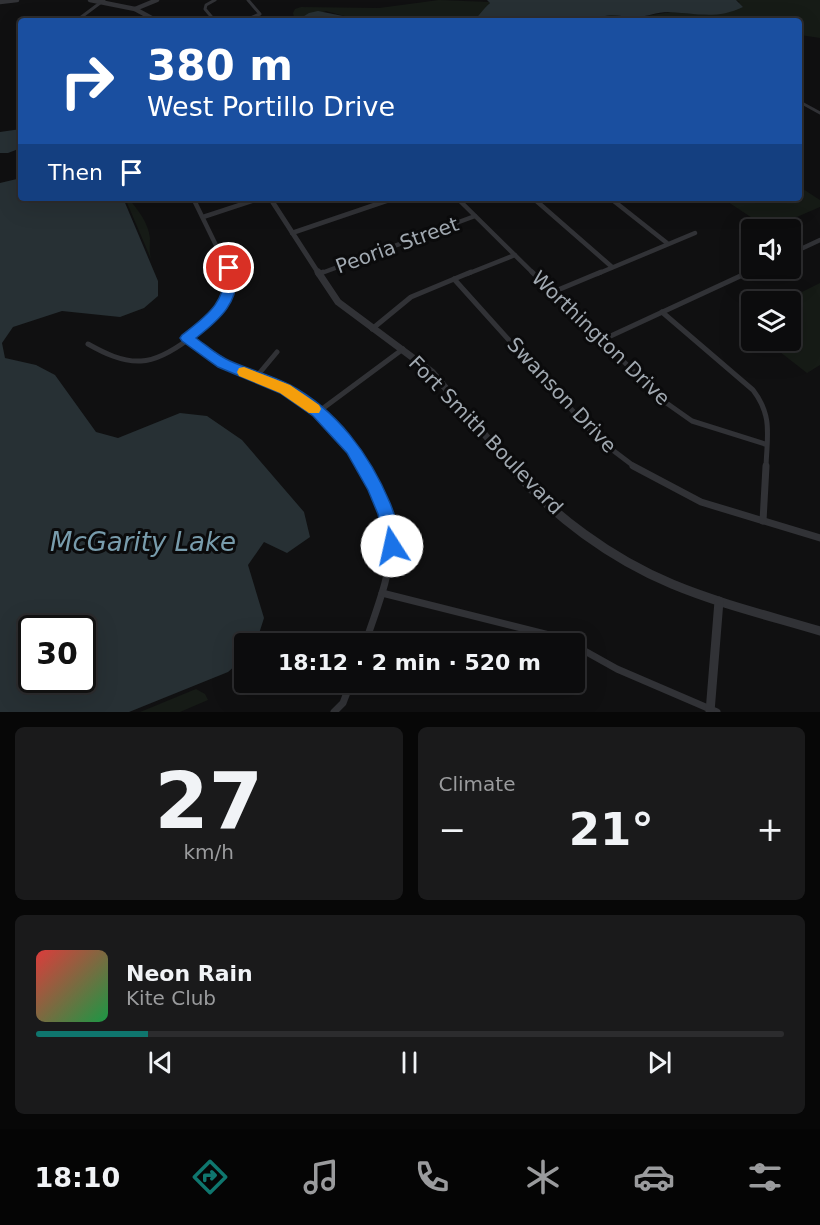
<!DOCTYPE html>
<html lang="en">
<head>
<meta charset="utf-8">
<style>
	:root { --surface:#0c0c0d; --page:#1a1a1b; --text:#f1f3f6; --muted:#9a9b9d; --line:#2c2c2e; --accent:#0f766e }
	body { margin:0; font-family:"DejaVu Sans",sans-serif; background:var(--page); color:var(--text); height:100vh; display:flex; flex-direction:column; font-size:22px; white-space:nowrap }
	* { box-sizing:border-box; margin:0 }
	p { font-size:20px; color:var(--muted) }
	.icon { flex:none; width:33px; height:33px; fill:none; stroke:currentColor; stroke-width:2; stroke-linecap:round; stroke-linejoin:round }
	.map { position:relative; height:712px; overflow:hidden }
	.sheet { display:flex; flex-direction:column; gap:15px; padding:15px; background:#070707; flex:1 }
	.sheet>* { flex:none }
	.top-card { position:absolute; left:18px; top:18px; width:784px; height:183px; border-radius:6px; box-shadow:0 6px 24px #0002,0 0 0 2px var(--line); background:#1a4fa0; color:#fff; overflow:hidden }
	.buttons { position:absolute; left:741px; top:219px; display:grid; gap:12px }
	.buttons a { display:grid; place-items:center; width:60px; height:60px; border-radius:6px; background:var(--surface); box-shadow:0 6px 24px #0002,0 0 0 2px var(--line); font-size:30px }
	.speed { position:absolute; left:18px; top:615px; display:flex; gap:12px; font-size:30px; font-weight:700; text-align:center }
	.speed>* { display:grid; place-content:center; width:78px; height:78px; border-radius:50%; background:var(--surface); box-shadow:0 6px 24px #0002,0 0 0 2px var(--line); line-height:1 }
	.speed .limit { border:3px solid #111; border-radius:9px; background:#fff; color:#111 }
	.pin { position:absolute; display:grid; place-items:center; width:51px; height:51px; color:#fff; margin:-26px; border:3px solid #fff; border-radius:50%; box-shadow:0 2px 6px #0007 }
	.me { position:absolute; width:66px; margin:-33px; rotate:350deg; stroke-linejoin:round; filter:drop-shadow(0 0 4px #0008) }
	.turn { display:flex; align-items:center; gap:21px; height:126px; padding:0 30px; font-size:27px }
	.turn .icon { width:78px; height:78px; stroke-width:2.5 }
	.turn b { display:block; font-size:42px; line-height:51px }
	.then { display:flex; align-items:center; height:57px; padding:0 30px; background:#0003; gap:12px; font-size:22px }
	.big { font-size:45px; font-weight:600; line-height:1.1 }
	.sheet .widget { flex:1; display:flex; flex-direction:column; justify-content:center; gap:9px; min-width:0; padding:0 21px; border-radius:9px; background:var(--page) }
	.sheet .dial { align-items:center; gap:0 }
	.dial b { font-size:78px; line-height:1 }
	.song { display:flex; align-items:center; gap:18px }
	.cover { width:72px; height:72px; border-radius:9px; background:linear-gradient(135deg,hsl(0 70% 55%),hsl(140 70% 35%)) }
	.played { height:6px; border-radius:3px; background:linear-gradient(90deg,var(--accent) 15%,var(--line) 15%) }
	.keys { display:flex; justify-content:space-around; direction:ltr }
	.heat { display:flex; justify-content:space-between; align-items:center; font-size:33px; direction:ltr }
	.sheet .tiles { flex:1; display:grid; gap:15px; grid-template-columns:1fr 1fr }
	.widget:last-child { grid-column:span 2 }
	.trip { position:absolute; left:234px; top:633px; width:351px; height:60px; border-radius:6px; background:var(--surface); box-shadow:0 6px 24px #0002,0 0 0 2px var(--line); font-weight:600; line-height:60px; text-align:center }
	.menu { display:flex; height:96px; justify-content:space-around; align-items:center; background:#050505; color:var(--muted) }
	.menu .icon { width:42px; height:42px }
	.menu .on { color:var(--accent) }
	.menu b { font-size:27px; color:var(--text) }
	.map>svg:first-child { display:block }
	.green { fill:#161b16 }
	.water { fill:#273034; fill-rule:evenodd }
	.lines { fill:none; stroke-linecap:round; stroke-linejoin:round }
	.minor-far3 { stroke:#313236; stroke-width:3 }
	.minor-far2 { stroke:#313236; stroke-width:4.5 }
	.minor-far1 { stroke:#313236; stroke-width:5 }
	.minor { stroke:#313236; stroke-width:7 }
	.tertiary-far3 { stroke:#313236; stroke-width:4.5 }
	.tertiary-far2 { stroke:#313236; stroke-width:5 }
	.tertiary-far1 { stroke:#313236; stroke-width:7 }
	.tertiary { stroke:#313236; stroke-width:9 }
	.route { fill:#1a73e8; stroke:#114b97; stroke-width:1.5 }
	.slow { fill:#f59e0b }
	.labels { text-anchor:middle; stroke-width:6; stroke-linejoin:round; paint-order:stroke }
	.street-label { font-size:20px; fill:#a1a9b1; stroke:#0b0b0c }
	.near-water-label { font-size:26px; font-style:italic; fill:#789cac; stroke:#0b0b0c }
</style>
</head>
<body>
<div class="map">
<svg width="820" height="712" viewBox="0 0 820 712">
	<rect width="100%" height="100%" fill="#101011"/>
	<g class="green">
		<path d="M439,0L490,2C487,8 479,16 473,21H410L385,17H348L326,11L302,19L309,21H300L294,17L293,13L295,9L301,7L379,8Z"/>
		<polygon points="736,0 820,0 820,38 800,35 800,21 594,21 609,14 639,17 671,12 706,15 740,2"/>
		<polygon points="800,187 820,200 820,207 769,229 728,202 700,202 696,198 800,198"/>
		<path d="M125,198H128C138,210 148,222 150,238C150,246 149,251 151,259Z"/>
		<polygon points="820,283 820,365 807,373 766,341 790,340 790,302 784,301"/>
		<polygon points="196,689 205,694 208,700 180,712 140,712"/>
	</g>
	<g class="water">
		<path d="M487,0H736L743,7C717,20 694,13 668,12C657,12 646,17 635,17C621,17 607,11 594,21H473C480,15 483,9 490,3Z"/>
		<polygon points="318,11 348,17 385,17 410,21 309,21 301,18 309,13"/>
		<polygon points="21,129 21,148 8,153 0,153 0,132"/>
		<path d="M21,178V198H123L158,281V296L144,308L120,317L62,311L13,327L2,343L5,358L36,365L55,375L96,432L118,438L180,413L207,416L242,440L304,512L310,537L287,553L264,542L248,565L264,618L256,643L244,644V658L228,672L129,712H0V183ZM32,628H82V680H32Z"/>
	</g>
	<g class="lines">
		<g class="minor-far3">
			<polyline points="215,0 206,5 205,9 215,21"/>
			<polyline points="76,21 104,0"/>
			<polyline points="86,21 94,21"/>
			<polyline points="243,21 260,14 248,0"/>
			<polyline points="800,102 820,113"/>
		</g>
		<g class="minor-far2">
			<polyline points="193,198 230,274"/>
			<polyline points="457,198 534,274"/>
			<polyline points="533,198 612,267"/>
			<polyline points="610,198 667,243"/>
			<polyline points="203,217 261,198"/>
			<polyline points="292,233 395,198"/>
			<polyline points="790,254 820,240"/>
			<polyline points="319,274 475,216"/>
			<polyline points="467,274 515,255"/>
			<polyline points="597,274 695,233"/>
			<polyline points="746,274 758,268"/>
		</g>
		<g class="minor-far1">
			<polyline points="532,272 665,402 692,421 765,444"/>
			<polyline points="318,274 323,272"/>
			<polyline points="454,279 598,439 635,467"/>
			<polyline points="553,292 601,272"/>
			<path d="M662,312L753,390C773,416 767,436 766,467"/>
			<polyline points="372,329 411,297 471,272"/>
			<polyline points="186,338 224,364 279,386 305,403 341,437 364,467"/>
			<polyline points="602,340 749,272"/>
			<path d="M88,344C104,353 122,362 141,361C168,360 214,323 226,300C231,291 231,281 230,272"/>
			<polyline points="257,376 277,352"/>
			<polyline points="318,412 403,349"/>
		</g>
		<g class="minor">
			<path d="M363,466C409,535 389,572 365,644"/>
			<polyline points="633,466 701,502 820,538"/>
			<polyline points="763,521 766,466"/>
			<polyline points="382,593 561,638 572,644"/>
			<polyline points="574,645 617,669 717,712"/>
			<polyline points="334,712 343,703 351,682"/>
		</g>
		<g class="tertiary-far3">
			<polyline points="90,0 135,9 157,21"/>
			<polyline points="0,2 17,0"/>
			<polyline points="135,9 157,0"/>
		</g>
		<polyline class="tertiary-far2" points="270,198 319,274"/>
		<polyline class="tertiary-far1" points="318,272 338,302 432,372 512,467"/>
		<g class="tertiary">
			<path d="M511,466C551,515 612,559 672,584C720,604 770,616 820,631"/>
			<polyline points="710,712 719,601"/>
		</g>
	</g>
	<path class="route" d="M229,265L235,268C242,301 219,320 196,338C207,346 218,356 230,361C250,370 271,375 290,385C337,410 370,455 390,503C395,516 404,539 398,552L392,554L386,552L378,514L368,490L347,453L313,416L280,393L218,367L182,341L180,338L182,335C205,317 229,301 223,268Z"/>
	<polygon class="slow" points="244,367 290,385 319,405 321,409 319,413 309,413 280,393 239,376 237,372 239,368"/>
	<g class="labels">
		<g class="street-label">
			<text transform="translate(397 245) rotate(-20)" y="7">Peoria Street</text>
			<text transform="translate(601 338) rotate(44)" y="7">Worthington Drive</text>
			<text transform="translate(562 395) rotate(47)" y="7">Swanson Drive</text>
			<text transform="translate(486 435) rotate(46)" y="7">Fort Smith Boulevard</text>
		</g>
		<g class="near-water-label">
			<text x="143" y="551">McGarity Lake</text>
		</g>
	</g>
</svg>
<div class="buttons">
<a><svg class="icon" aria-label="sound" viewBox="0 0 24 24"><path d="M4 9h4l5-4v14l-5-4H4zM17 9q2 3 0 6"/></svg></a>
<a><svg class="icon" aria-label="layers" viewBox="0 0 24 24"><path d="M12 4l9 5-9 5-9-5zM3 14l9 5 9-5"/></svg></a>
</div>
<div class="speed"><div class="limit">30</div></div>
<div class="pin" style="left:229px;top:268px;background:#d93025"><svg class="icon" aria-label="arrive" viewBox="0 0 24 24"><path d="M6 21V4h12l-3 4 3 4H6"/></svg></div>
<svg class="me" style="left:392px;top:546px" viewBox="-20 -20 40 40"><circle r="19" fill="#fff"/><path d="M0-13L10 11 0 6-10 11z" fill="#1a73e8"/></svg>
<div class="trip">18:12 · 2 min · 520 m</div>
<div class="top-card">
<div class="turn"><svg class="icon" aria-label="right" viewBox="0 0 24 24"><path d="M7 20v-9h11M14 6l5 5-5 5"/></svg><div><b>380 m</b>West Portillo Drive</div></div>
<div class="then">Then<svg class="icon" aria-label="arrive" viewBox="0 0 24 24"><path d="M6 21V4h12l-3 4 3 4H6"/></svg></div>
</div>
</div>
<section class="sheet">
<div class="tiles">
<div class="widget dial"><b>27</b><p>km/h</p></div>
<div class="widget"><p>Climate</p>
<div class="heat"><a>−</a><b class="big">21°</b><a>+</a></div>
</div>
<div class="widget">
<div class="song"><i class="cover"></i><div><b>Neon Rain</b><p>Kite Club</p></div></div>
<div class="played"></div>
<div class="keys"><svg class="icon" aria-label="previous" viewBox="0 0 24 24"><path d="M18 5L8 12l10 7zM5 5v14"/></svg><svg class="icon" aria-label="pause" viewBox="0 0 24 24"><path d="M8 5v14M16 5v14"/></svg><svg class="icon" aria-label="next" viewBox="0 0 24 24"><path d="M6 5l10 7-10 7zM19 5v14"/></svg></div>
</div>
</div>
</section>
<nav class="menu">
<b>18:10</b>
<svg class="icon on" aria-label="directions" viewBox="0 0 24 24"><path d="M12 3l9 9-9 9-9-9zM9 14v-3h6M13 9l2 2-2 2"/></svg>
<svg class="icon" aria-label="music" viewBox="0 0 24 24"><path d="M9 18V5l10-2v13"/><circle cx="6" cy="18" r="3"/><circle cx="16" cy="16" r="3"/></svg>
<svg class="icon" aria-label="phone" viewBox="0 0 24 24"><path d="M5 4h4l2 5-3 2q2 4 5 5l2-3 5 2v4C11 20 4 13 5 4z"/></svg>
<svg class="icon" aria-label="climate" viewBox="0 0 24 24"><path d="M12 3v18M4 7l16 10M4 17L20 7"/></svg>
<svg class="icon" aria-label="car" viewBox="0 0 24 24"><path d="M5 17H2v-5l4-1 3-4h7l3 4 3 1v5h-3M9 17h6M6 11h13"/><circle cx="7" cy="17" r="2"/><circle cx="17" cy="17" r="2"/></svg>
<svg class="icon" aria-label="filters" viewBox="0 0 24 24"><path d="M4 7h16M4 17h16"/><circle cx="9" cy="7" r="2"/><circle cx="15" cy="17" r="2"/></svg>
</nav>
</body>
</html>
